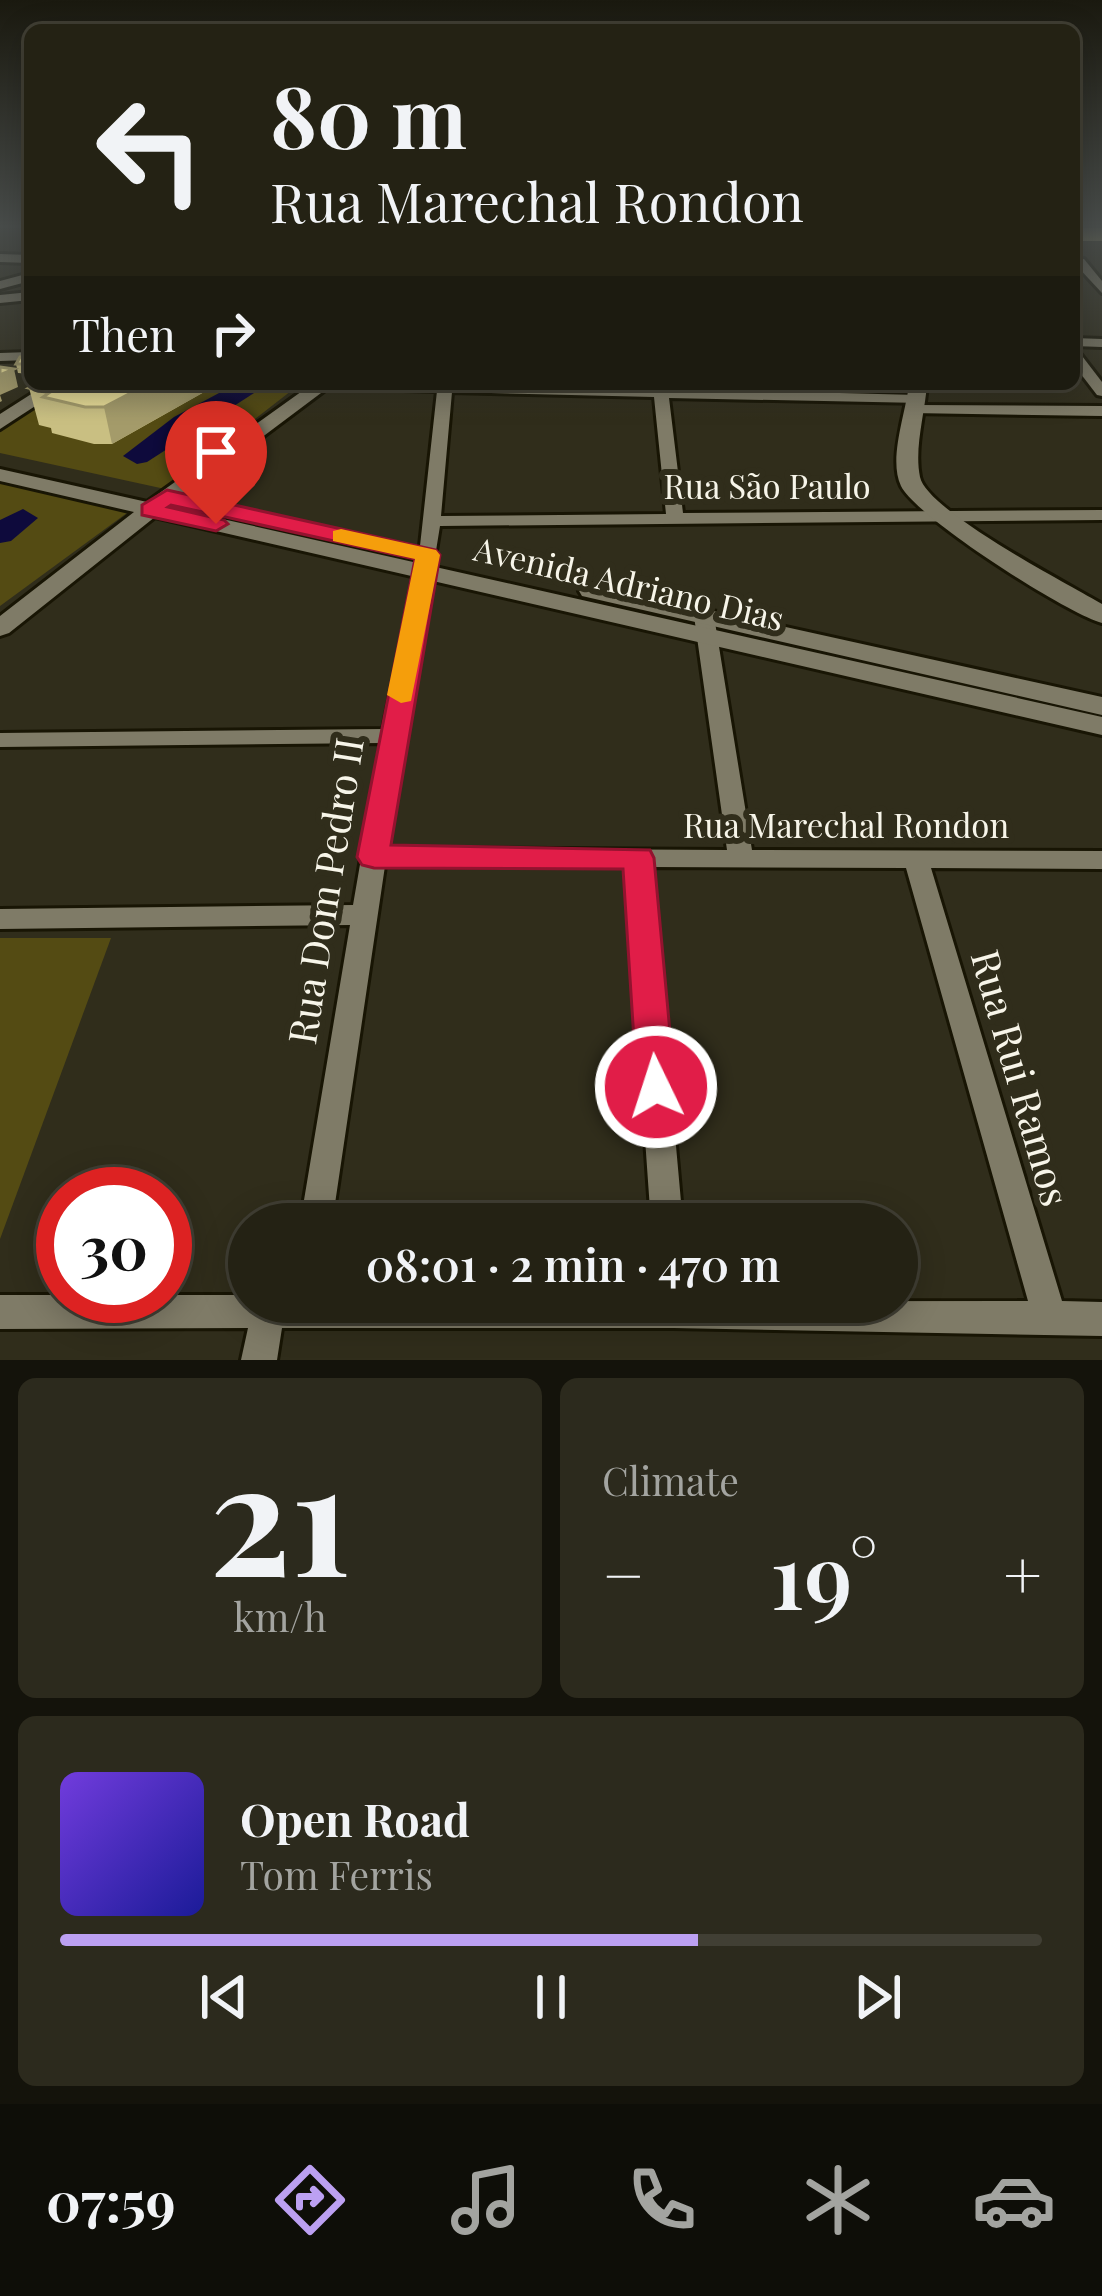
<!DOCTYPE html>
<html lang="en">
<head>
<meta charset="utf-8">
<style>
	:root { --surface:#242214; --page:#2c2a1d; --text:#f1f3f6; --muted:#a3a4a0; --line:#413f34; --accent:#bca0f2 }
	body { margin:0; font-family:"Playfair Display",serif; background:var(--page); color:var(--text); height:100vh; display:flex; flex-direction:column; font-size:45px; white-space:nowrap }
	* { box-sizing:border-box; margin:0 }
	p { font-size:39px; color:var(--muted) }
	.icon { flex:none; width:66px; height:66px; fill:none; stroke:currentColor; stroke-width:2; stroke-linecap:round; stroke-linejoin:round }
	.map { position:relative; height:1360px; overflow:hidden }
	.panel { display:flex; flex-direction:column; gap:18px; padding:18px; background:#14130b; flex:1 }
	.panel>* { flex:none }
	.banner { position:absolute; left:24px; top:24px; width:1056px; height:366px; border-radius:18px; box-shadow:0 6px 30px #0003,0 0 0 3px var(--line); background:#242214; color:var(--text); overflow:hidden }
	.speed { position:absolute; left:36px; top:1167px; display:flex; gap:24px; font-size:60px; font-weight:700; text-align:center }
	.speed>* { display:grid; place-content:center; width:156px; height:156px; border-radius:50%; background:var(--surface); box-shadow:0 6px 30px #0003,0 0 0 3px var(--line); line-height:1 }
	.speed .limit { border:18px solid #d22; background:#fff; color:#111 }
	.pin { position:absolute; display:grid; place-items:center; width:102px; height:102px; color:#fff; margin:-123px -51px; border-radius:50% 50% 50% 0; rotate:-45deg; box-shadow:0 0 12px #0007 }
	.pin .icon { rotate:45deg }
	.me { position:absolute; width:132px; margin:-66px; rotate:356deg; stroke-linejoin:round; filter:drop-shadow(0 0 9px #0008) }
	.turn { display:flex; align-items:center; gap:42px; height:252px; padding:0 48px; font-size:54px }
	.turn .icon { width:156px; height:156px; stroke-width:2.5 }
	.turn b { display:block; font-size:84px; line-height:102px }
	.then { display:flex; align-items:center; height:114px; padding:0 48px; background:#0003; gap:24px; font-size:45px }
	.big { font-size:90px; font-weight:600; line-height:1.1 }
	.panel .tile { flex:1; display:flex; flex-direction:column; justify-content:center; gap:18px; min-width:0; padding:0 42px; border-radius:18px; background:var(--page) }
	.panel .dial { align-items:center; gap:0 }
	.dial b { font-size:156px; line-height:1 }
	.song { display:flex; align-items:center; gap:36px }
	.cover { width:144px; height:144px; border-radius:18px; background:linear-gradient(135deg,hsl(260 70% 55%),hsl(240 70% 35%)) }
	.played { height:12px; border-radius:6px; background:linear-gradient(90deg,var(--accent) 65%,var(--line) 65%) }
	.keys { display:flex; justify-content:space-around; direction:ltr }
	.heat { display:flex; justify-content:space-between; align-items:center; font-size:66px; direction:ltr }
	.panel .tiles { flex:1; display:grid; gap:18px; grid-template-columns:1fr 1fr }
	.tile:last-child { grid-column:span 2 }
	.trip { position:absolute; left:228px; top:1203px; width:690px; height:120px; border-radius:60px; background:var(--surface); box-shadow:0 6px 30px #0003,0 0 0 3px var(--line); font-weight:600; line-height:120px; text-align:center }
	.tab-bar { display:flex; height:192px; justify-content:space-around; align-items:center; background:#0e0e08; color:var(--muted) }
	.tab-bar .icon { width:84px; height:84px }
	.tab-bar .on { color:var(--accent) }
	.tab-bar b { font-size:54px; color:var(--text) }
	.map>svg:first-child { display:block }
	.green { fill:#544b13 }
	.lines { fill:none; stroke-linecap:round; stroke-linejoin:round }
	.river { fill:#0e0a3c; fill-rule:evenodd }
	.minor-casing { stroke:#181504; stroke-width:6 }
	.tertiary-casing { stroke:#181504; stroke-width:6 }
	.minor { fill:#7f7b67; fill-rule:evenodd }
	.tertiary { fill:#7f7b67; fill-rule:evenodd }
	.wall { fill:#c9bf82 }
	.shaded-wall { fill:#a49b6a }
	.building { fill:#eade97; stroke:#a49b6a; stroke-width:3 }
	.route { fill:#e11d48; stroke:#92132f; stroke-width:3 }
	.slow { fill:#f59e0b }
	.labels { text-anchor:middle; stroke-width:12; stroke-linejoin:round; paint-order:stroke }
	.street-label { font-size:33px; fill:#f7f5e9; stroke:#302d1b }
	.near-street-label { font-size:39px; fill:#f7f5e9; stroke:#302d1b }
</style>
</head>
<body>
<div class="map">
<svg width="1102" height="1360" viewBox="0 0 1102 1360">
	<rect width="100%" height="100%" fill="#302d1b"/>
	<g class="green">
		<polygon points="68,384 300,384 165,489 0,453 0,426"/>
		<polygon points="0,481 131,510 0,606"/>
		<polygon points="0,938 111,938 0,1239"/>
	</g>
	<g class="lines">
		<g class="river">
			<polygon points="236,384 268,384 147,462 137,464 123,456 174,417"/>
			<polygon points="23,509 38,518 11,541 0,543 0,520"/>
		</g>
		<g class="minor-casing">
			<g id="minor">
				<polygon points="0,254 30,255 30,263 0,262"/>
				<polygon points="1076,259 1084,259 1102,281 1102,293 1076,265"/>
				<polygon points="30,273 30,281 0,289 0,281"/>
				<polygon points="30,292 30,300 0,303 0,295"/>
				<polygon points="1074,338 1102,339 1102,347 1074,346"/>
				<polygon points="1074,351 1079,352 1102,382 1102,396 1097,395 1074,365"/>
				<polygon points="30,352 30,360 0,361 0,353"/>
				<path d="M330,384H499L917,395L925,400L922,403L669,398L683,513L1102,510V520L440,526L388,848L727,850L694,616L704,610L714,616L752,850L1102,851V869L931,868L1062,1301L1102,1302V1336L674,1328H282L277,1360H241L248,1328L0,1329V1295H249V1302L1028,1301L906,868L651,867L683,1224H651L626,867L385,866L332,1224H300L350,925L0,929V909L353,905L381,743L0,747V733L383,729L419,555L437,391L337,388ZM452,392L654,397L666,514L441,516Z"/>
				<polygon points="916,405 1102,406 1102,416 911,413 908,410"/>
			</g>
		</g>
		<g class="tertiary-casing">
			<g id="tertiary">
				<polygon points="47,384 69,384 0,429 0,414"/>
				<polygon points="312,384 333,384 169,507 1102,717 1102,735 155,517 9,633 0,636 0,616 134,512 0,481 0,469 147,502"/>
				<path d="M909,384H927C925,413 914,448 920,477C927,511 1068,584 1102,604V623C1066,613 917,518 901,486C888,459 906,413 909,384Z"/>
				<polygon points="591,584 1102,697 1102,715 582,596 579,591"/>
			</g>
		</g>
		<use href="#minor" class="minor"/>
		<use href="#tertiary" class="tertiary"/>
	</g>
	<g class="wall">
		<rect x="1074" y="228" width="28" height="13"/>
		<polygon points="30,356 30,374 18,373 16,364"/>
		<polygon points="213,387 112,444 94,444 52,433 51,428 39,425 29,388"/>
	</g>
	<g class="shaded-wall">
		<polygon points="14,369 18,387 0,395 2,401 0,402 0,375"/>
		<polygon points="148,384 213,384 213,387 112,444 104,407"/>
	</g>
	<g class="building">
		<polygon points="20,357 29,357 26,358 28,364 16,364"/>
		<polygon points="0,367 14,369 0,375"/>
		<polygon points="38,384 148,384 104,407 85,407 43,397 49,393 29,388"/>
	</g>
	<linearGradient id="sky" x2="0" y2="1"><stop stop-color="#1a190f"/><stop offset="0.54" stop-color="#484c4a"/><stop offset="1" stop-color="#484c4a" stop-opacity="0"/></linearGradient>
	<rect width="1102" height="419" fill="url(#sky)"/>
	<polygon class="route" points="167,490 436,550 440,555 391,845 650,850 654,858 675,1087 670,1098 656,1103 643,1098 637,1087 623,869 374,868 362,865 357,857 415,559 171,505 168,507 224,520 228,524 216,531 142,515 142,505"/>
	<polygon class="slow" points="341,529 436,550 440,555 411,701 401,703 387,695 415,559 333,541 333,531"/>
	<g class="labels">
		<g class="street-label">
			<text x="767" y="499">Rua São Paulo</text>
			<text transform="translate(629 584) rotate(13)" y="12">Avenida Adriano Dias</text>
			<text x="846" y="838">Rua Marechal Rondon</text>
		</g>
		<g class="near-street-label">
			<text transform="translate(326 891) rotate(-81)" y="14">Rua Dom Pedro II</text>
			<text transform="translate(1020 1078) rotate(74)" y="14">Rua Rui Ramos</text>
		</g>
	</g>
</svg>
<div class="speed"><div class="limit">30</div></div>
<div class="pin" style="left:216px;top:524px;background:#d93025"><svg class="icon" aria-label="arrive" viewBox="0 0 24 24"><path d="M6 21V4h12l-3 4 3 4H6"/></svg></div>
<svg class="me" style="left:656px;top:1087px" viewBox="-20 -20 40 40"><circle r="17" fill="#e11d48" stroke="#fff" stroke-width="3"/><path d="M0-11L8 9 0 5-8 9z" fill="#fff"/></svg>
<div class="trip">08:01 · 2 min · 470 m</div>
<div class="banner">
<div class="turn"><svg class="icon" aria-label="left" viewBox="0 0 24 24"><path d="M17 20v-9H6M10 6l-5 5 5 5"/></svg><div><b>80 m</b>Rua Marechal Rondon</div></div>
<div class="then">Then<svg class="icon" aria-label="right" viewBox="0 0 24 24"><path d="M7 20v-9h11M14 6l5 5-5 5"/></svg></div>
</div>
</div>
<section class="panel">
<div class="tiles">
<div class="tile dial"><b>21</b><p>km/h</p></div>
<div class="tile"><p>Climate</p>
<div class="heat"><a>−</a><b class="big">19°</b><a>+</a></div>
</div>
<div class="tile">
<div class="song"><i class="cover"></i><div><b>Open Road</b><p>Tom Ferris</p></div></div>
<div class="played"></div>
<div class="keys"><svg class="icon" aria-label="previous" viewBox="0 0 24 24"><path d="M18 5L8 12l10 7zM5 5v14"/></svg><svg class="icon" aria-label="pause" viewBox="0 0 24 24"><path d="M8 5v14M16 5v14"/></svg><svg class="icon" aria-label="next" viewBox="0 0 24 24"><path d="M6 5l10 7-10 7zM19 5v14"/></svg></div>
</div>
</div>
</section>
<nav class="tab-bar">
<b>07:59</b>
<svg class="icon on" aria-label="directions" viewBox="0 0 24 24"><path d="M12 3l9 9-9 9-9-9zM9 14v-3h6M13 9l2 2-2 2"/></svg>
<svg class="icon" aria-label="music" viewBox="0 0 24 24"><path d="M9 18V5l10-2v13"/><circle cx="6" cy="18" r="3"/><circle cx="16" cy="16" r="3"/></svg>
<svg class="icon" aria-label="phone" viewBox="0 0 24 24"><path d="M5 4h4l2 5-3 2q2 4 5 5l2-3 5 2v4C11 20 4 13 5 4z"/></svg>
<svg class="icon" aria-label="climate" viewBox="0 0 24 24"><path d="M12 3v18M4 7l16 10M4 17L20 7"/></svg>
<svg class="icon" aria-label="car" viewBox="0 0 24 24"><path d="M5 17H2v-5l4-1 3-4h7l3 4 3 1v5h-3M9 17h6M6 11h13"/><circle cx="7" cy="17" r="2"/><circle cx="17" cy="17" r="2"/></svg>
</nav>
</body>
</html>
